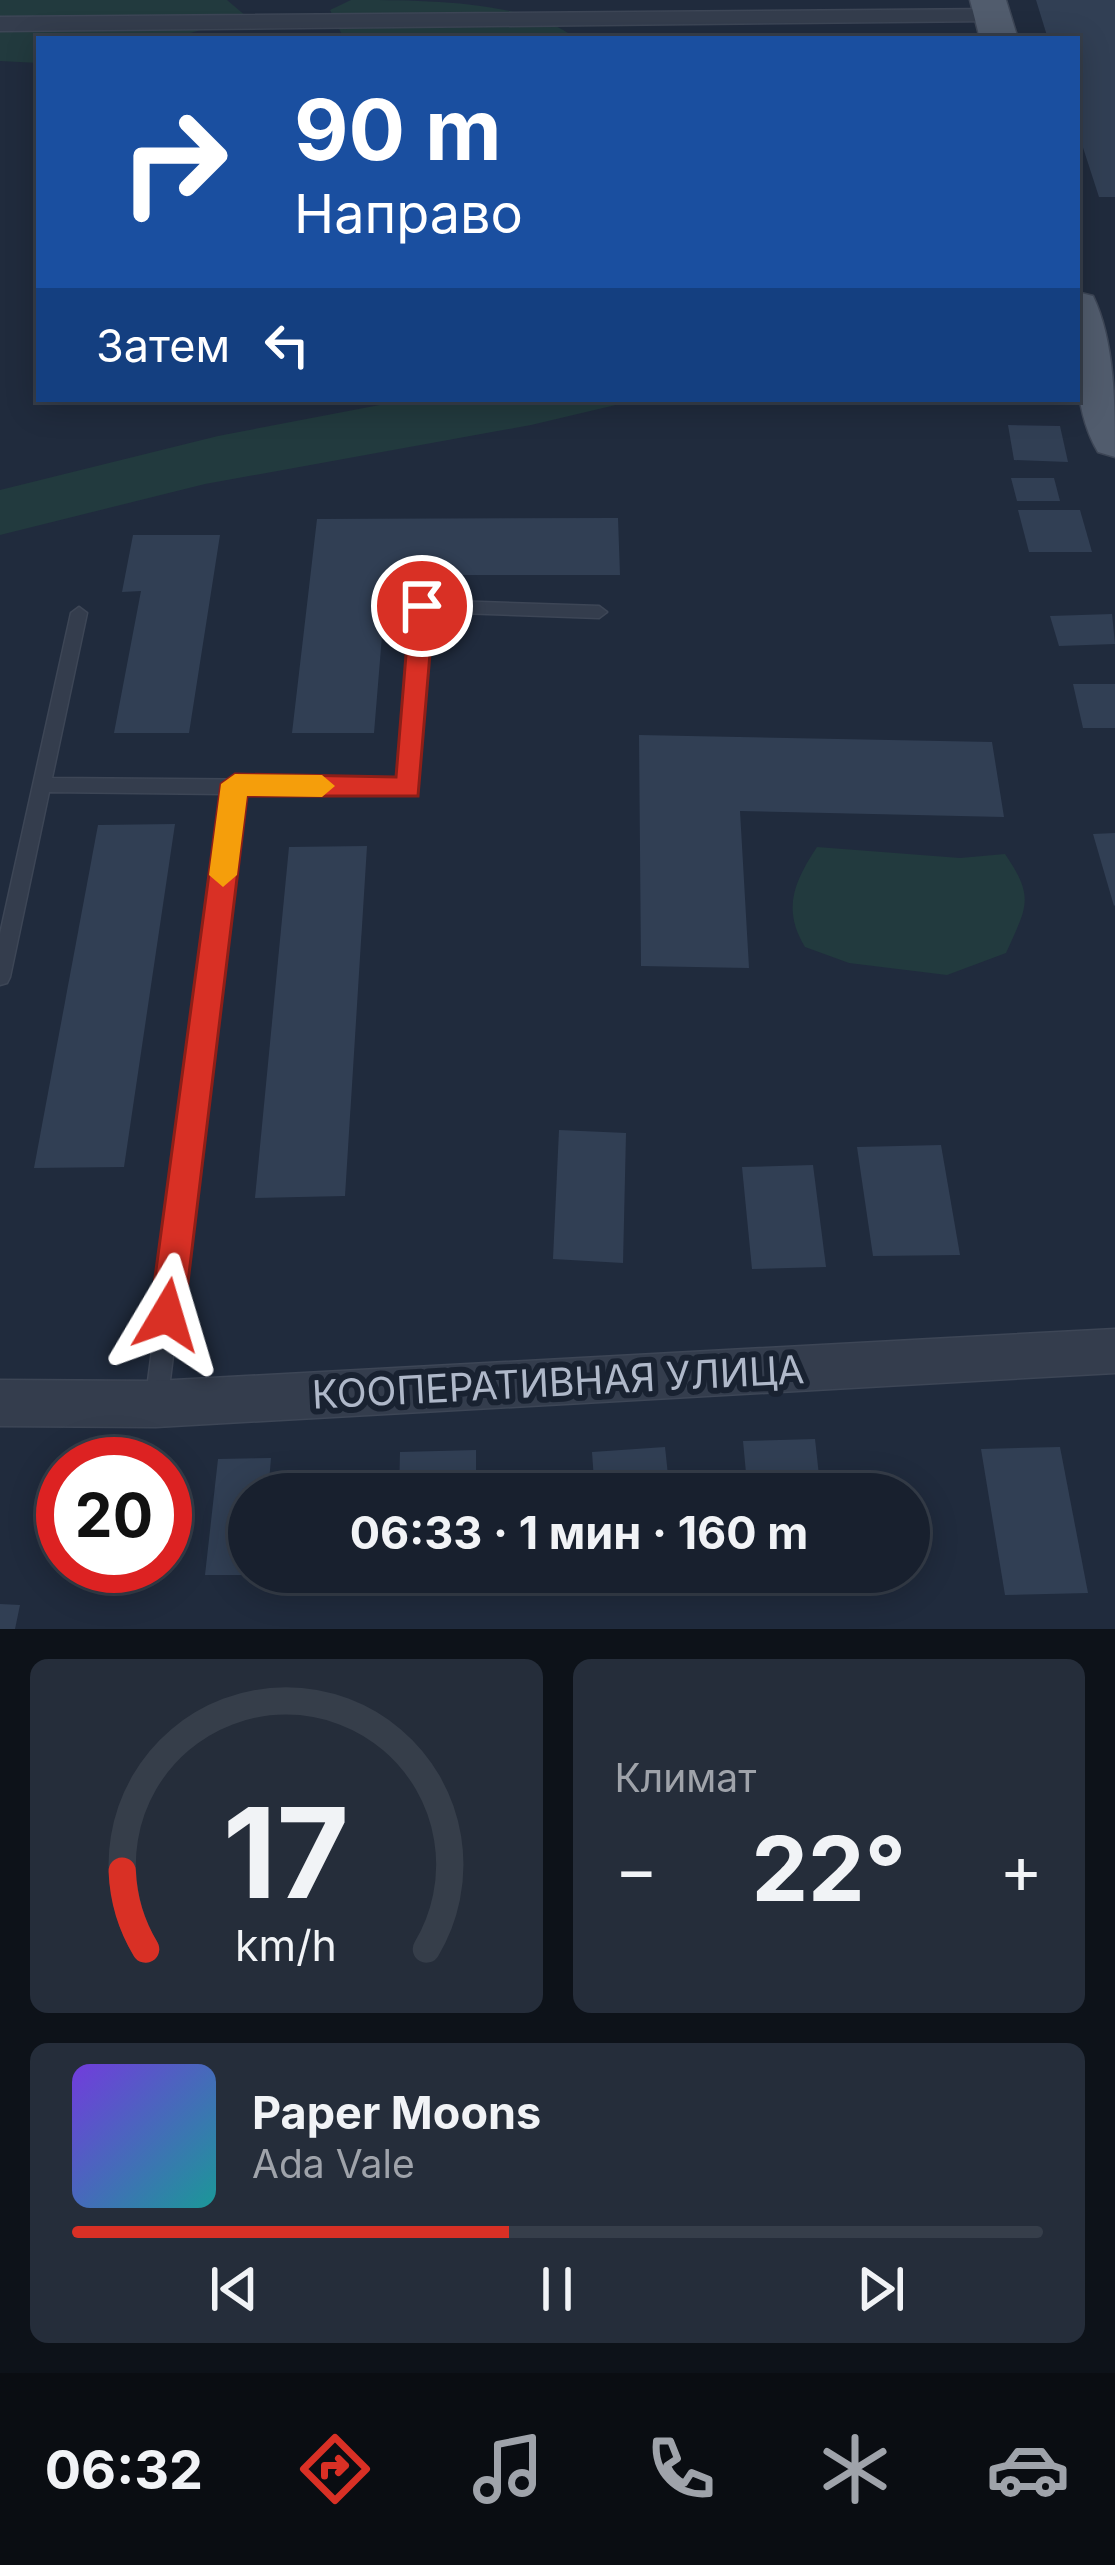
<!DOCTYPE html>
<html lang="ru">
<head>
<meta charset="utf-8">
<style>
	:root { --surface:#18202e; --page:#252d3a; --text:#f1f3f6; --muted:#9fa3aa; --line:#363e4a; --accent:#d93025 }
	body { margin:0; font-family:Inter,sans-serif; background:var(--page); color:var(--text); height:100vh; display:flex; flex-direction:column; font-size:45px; white-space:nowrap }
	* { box-sizing:border-box; margin:0 }
	p { font-size:39px; color:var(--muted) }
	.icon { flex:none; width:66px; height:66px; fill:none; stroke:currentColor; stroke-width:2; stroke-linecap:round; stroke-linejoin:round }
	.map { position:relative; height:1629px; overflow:hidden }
	.panel { display:flex; flex-direction:column; gap:30px; padding:30px; background:#0d1219; flex:1 }
	.panel>* { flex:none }
	.top-card { position:absolute; left:36px; top:36px; width:1044px; height:366px; border-radius:0px; box-shadow:0 6px 30px #0003,0 0 0 3px var(--line); background:#1a4fa0; color:#fff; overflow:hidden }
	.speed { position:absolute; left:36px; top:1437px; display:flex; gap:24px; font-size:60px; font-weight:700; text-align:center }
	.speed>* { display:grid; place-content:center; width:156px; height:156px; border-radius:50%; background:var(--surface); box-shadow:0 6px 30px #0003,0 0 0 3px var(--line); line-height:1 }
	.speed .limit { border:18px solid #d22; background:#fff; color:#111 }
	.pin { position:absolute; display:grid; place-items:center; width:102px; height:102px; color:#fff; margin:-51px; border:6px solid #fff; border-radius:50%; box-shadow:0 3px 12px #0007 }
	.me { position:absolute; width:132px; margin:-66px; rotate:7deg; stroke-linejoin:round; filter:drop-shadow(0 0 9px #0008) }
	.turn { display:flex; align-items:center; gap:42px; height:252px; padding:0 60px; font-size:54px }
	.turn .icon { width:156px; height:156px; stroke-width:2.5 }
	.turn b { display:block; font-size:84px; line-height:102px }
	.then { display:flex; align-items:center; height:114px; padding:0 60px; background:#0003; gap:24px; font-size:45px }
	.big { font-size:90px; font-weight:700; line-height:1.1 }
	.panel .widget { flex:1; display:flex; flex-direction:column; justify-content:center; gap:18px; min-width:0; padding:0 42px; border-radius:18px; background:var(--page) }
	.panel .dial { align-items:center; gap:0 }
	.dial svg { height:312px; overflow:visible; fill:none; stroke:var(--line); stroke-width:7; stroke-linecap:round; text-anchor:middle }
	.dial text { fill:var(--text); stroke:none }
	.song { display:flex; align-items:center; gap:36px }
	.cover { width:144px; height:144px; border-radius:18px; background:linear-gradient(135deg,hsl(260 70% 55%),hsl(180 70% 35%)) }
	.played { height:12px; border-radius:6px; background:linear-gradient(90deg,var(--accent) 45%,var(--line) 45%) }
	.keys { display:flex; justify-content:space-around; direction:ltr }
	.heat { display:flex; justify-content:space-between; align-items:center; font-size:66px; direction:ltr }
	.panel .tiles { flex:1; display:grid; gap:30px; grid-template-columns:1fr 1fr }
	.widget:last-child { grid-column:span 2 }
	.trip { position:absolute; left:228px; top:1473px; width:702px; height:120px; border-radius:60px; background:var(--surface); box-shadow:0 6px 30px #0003,0 0 0 3px var(--line); font-weight:700; line-height:120px; text-align:center }
	.dock { display:flex; height:192px; justify-content:space-around; align-items:center; background:#0a0d12; color:var(--muted) }
	.dock .icon { width:84px; height:84px }
	.dock .active { color:var(--accent) }
	.dock b { font-size:54px; color:var(--text) }
	.map>svg:first-child { display:block }
	.green { fill:#223a3e }
	.building { fill:#313f54 }
	.lines { fill:none; stroke-linecap:round; stroke-linejoin:round }
	.service-casing { stroke:#3d4656; stroke-width:3 }
	.minor-casing { stroke:#3d4656; stroke-width:3 }
	.primary-casing { stroke:#3d4656; stroke-width:3 }
	.service { fill:#343d4d; fill-rule:evenodd }
	.minor { fill:#343d4d; fill-rule:evenodd }
	.primary { fill:#515c6d; fill-rule:evenodd }
	.route { fill:#d93025; stroke:#8d1f18; stroke-width:3 }
	.slow { fill:#f59e0b }
	.labels { text-anchor:middle; stroke-width:12; stroke-linejoin:round; paint-order:stroke }
	.near-street-label { font-size:39px; fill:#afb8c9; stroke:#192231 }
</style>
</head>
<body>
<div class="map">
<svg width="1115" height="1629" viewBox="0 0 1115 1629">
	<rect width="100%" height="100%" fill="#202b3d"/>
	<g class="green">
		<polygon points="0,0 227,0 247,17 169,39 39,39 39,63 0,61"/>
		<path d="M351,0C422,0 527,0 577,39H344L330,10Z"/>
		<polygon points="411,399 641,399 531,425 205,484 0,535 0,490 218,436"/>
		<path d="M817,847L960,858L1005,854C1035,898 1027,906 1006,953L947,975L849,963L805,947C782,909 794,882 817,847Z"/>
	</g>
	<g class="building">
		<polygon points="1036,0 1115,0 1115,197 1099,197 1077,129 1077,39 1048,39"/>
		<polygon points="1008,425 1060,426 1068,462 1014,460"/>
		<polygon points="1011,478 1054,478 1060,501 1017,501"/>
		<polygon points="1018,510 1080,510 1092,552 1029,552"/>
		<polygon points="618,518 620,575 387,575 374,733 292,733 317,519"/>
		<polygon points="133,535 220,535 189,733 114,733 141,591 122,592"/>
		<polygon points="1112,614 1115,644 1059,646 1050,616"/>
		<polygon points="1073,684 1115,684 1115,728 1083,728"/>
		<polygon points="639,735 992,742 1004,817 740,811 749,968 641,966"/>
		<polygon points="175,824 124,1167 34,1168 98,825"/>
		<polygon points="1115,833 1115,905 1114,906 1093,834"/>
		<polygon points="367,846 345,1196 255,1198 289,847"/>
		<polygon points="559,1130 626,1133 623,1263 553,1259"/>
		<polygon points="941,1145 960,1255 873,1256 857,1147"/>
		<polygon points="813,1165 826,1267 752,1269 742,1167"/>
		<polygon points="815,1439 821,1494 748,1494 743,1441"/>
		<polygon points="665,1447 670,1494 595,1494 592,1452"/>
		<polygon points="1060,1447 1088,1593 1005,1595 981,1449"/>
		<polygon points="476,1450 476,1494 399,1494 400,1452"/>
		<polygon points="271,1458 268,1494 249,1494 249,1575 205,1575 218,1459"/>
		<polygon points="0,1604 20,1605 15,1629 0,1629"/>
	</g>
	<g class="lines">
		<g class="service-casing">
			<polygon id="service" points="422,600 599,606 607,612 599,618 430,612 414,793 243,794 167,1404 164,1412 156,1415 148,1412 145,1404 225,794 49,792 10,977 7,983 0,985 0,934 71,613 79,607 87,613 52,778 400,781 414,606"/>
		</g>
		<g class="minor-casing">
			<g id="minor">
				<polygon points="1000,9 1004,14 992,21 0,31 0,17"/>
				<polygon points="1115,1329 1115,1373 156,1427 0,1426 0,1380 156,1381"/>
			</g>
		</g>
		<g class="primary-casing">
			<g id="primary">
				<polygon points="970,0 1006,0 1018,39 980,39"/>
				<path d="M1077,292L1093,296C1115,342 1115,405 1115,457L1098,452C1070,405 1077,345 1077,292Z"/>
			</g>
		</g>
		<use href="#service" class="service"/>
		<use href="#minor" class="minor"/>
		<use href="#primary" class="primary"/>
	</g>
	<polygon class="route" points="422,597 434,606 418,796 247,796 184,1315 179,1327 167,1332 155,1327 150,1315 221,784 235,774 396,777 410,606"/>
	<polygon class="slow" points="235,774 322,775 335,786 322,797 247,796 237,875 223,887 209,875 221,784"/>
	<g class="labels">
		<g class="near-street-label">
			<text transform="translate(558 1382) rotate(-3)" y="14">КООПЕРАТИВНАЯ УЛИЦА</text>
		</g>
	</g>
</svg>
<div class="speed"><div class="limit">20</div></div>
<div class="pin" style="left:422px;top:606px;background:#d93025"><svg class="icon" aria-label="arrive" viewBox="0 0 24 24"><path d="M6 21V4h12l-3 4 3 4H6"/></svg></div>
<svg class="me" style="left:167px;top:1315px" viewBox="-20 -20 40 40"><path d="M0-17L14 15 0 8-14 15z" fill="#d93025" stroke="#fff" stroke-width="4"/></svg>
<div class="trip">06:33 · 1 мин · 160 m</div>
<div class="top-card">
<div class="turn"><svg class="icon" aria-label="right" viewBox="0 0 24 24"><path d="M7 20v-9h11M14 6l5 5-5 5"/></svg><div><b>90 m</b>Направо</div></div>
<div class="then">Затем<svg class="icon" aria-label="left" viewBox="0 0 24 24"><path d="M17 20v-9H6M10 6l-5 5 5 5"/></svg></div>
</div>
</div>
<section class="panel">
<div class="tiles">
<div class="widget dial"><svg viewBox="0 0 100 80">
<path d="M14 69A42 42 0 1 1 86 69"/>
<path d="M14 69A42 42 0 0 1 8 49" stroke="#d93025"/>
<text x="50" y="56" font-size="32" font-weight="700">17</text>
<text x="50" y="72" font-size="11">km/h</text>
</svg></div>
<div class="widget"><p>Климат</p>
<div class="heat"><a>−</a><b class="big">22°</b><a>+</a></div>
</div>
<div class="widget">
<div class="song"><i class="cover"></i><div><b>Paper Moons</b><p>Ada Vale</p></div></div>
<div class="played"></div>
<div class="keys"><svg class="icon" aria-label="previous" viewBox="0 0 24 24"><path d="M18 5L8 12l10 7zM5 5v14"/></svg><svg class="icon" aria-label="pause" viewBox="0 0 24 24"><path d="M8 5v14M16 5v14"/></svg><svg class="icon" aria-label="next" viewBox="0 0 24 24"><path d="M6 5l10 7-10 7zM19 5v14"/></svg></div>
</div>
</div>
</section>
<nav class="dock">
<b>06:32</b>
<svg class="icon active" aria-label="directions" viewBox="0 0 24 24"><path d="M12 3l9 9-9 9-9-9zM9 14v-3h6M13 9l2 2-2 2"/></svg>
<svg class="icon" aria-label="music" viewBox="0 0 24 24"><path d="M9 18V5l10-2v13"/><circle cx="6" cy="18" r="3"/><circle cx="16" cy="16" r="3"/></svg>
<svg class="icon" aria-label="phone" viewBox="0 0 24 24"><path d="M5 4h4l2 5-3 2q2 4 5 5l2-3 5 2v4C11 20 4 13 5 4z"/></svg>
<svg class="icon" aria-label="climate" viewBox="0 0 24 24"><path d="M12 3v18M4 7l16 10M4 17L20 7"/></svg>
<svg class="icon" aria-label="car" viewBox="0 0 24 24"><path d="M5 17H2v-5l4-1 3-4h7l3 4 3 1v5h-3M9 17h6M6 11h13"/><circle cx="7" cy="17" r="2"/><circle cx="17" cy="17" r="2"/></svg>
</nav>
</body>
</html>
